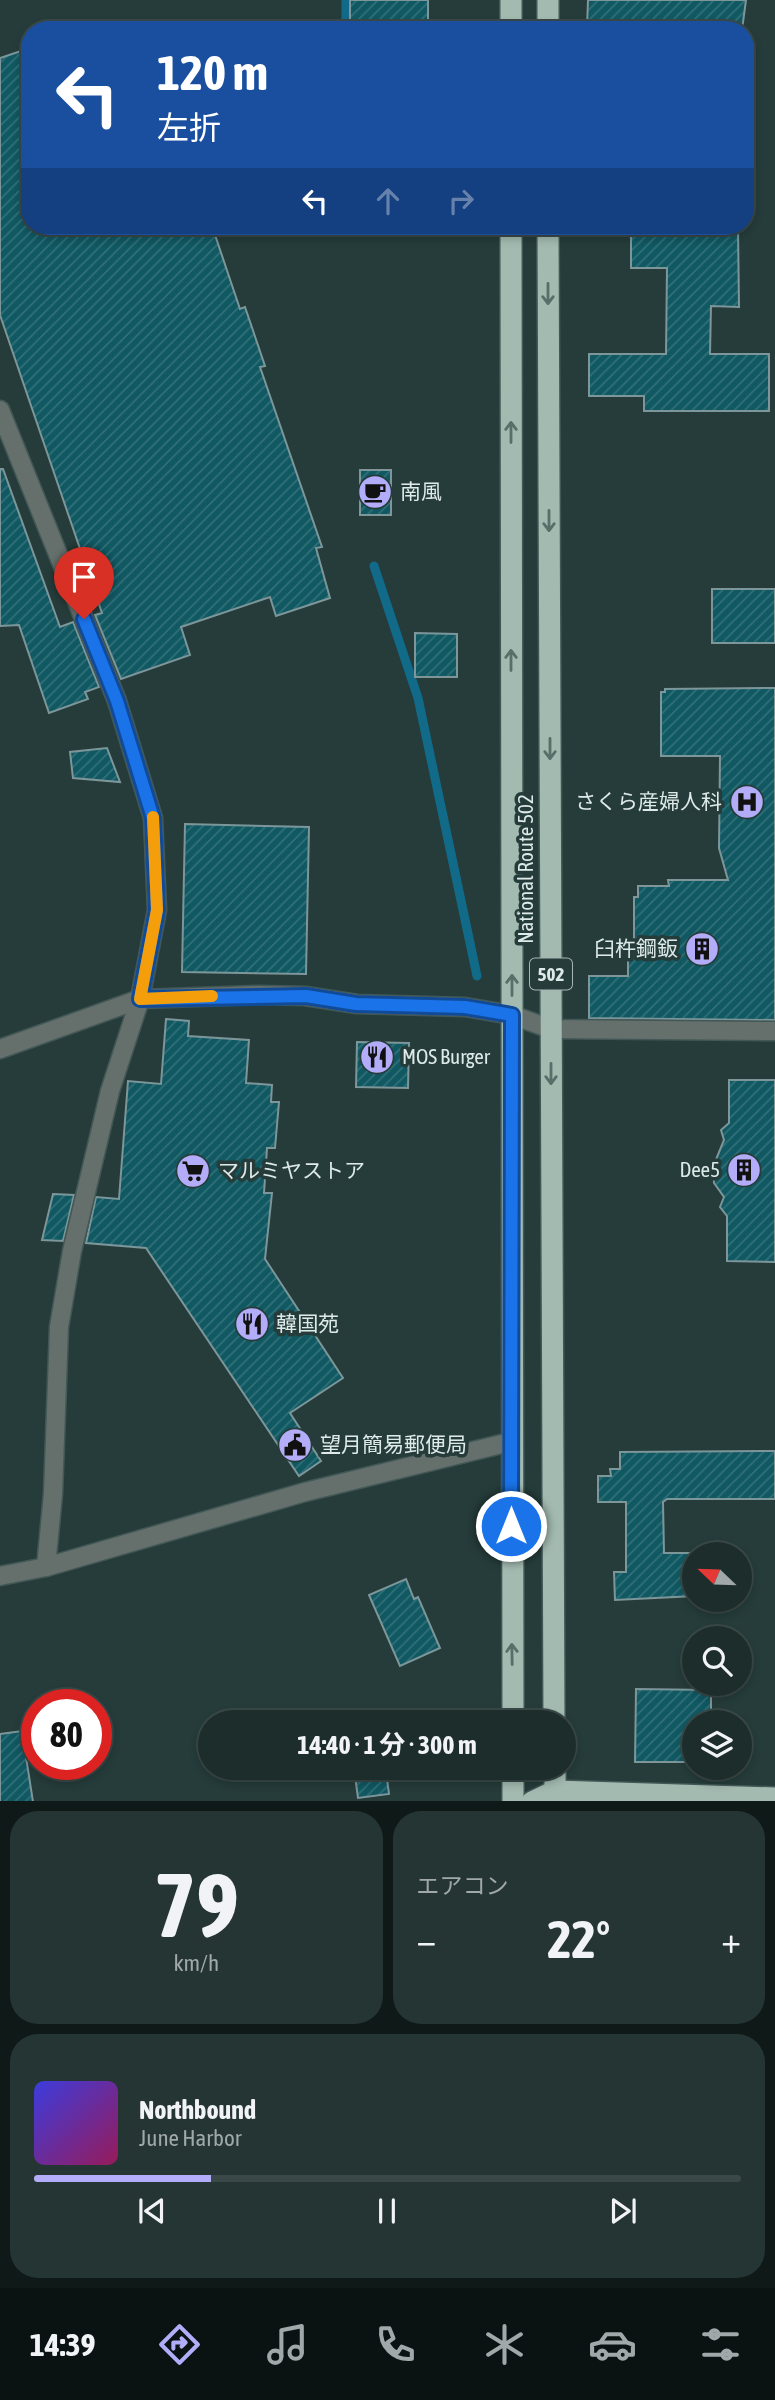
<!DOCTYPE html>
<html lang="ja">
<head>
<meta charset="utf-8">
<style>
	:root { --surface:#1c2d2c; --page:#253534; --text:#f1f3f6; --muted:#a0a8a9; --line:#3a4948; --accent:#b3adf9 }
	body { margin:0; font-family:"Asap Condensed","Noto Sans JP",sans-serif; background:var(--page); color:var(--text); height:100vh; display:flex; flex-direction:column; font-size:26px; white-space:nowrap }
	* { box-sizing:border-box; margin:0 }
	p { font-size:23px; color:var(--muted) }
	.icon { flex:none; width:38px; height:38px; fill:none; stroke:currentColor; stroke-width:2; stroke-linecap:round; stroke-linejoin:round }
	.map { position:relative; height:1801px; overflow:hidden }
	.sheet { display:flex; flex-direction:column; gap:10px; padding:10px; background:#0f1918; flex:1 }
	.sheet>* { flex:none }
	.banner { position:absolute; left:21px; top:21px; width:733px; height:214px; border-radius:28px; box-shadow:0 4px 10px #0003,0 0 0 2px var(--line); background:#1a4fa0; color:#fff; overflow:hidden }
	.needle { width:46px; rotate:293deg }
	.tools { position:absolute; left:682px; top:1542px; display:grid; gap:14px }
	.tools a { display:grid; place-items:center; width:70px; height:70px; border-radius:50%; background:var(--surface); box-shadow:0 4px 10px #0003,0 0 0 2px var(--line); font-size:35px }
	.speed { position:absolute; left:21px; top:1689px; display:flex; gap:14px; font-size:35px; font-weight:700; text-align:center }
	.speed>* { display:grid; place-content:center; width:91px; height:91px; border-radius:50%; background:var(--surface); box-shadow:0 4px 10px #0003,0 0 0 2px var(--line); line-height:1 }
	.speed .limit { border:10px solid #d22; background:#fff; color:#111 }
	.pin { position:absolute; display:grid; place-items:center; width:60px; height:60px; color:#fff; margin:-72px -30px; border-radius:50% 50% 50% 0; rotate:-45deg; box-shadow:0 0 7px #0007 }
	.pin .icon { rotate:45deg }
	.me { position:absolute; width:77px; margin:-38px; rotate:0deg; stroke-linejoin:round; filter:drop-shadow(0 0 5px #0008) }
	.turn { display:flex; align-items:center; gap:24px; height:147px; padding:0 21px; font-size:32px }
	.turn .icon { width:91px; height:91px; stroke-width:2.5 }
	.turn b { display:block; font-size:49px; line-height:60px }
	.lanes { display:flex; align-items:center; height:66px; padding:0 21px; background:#0003; justify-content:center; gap:35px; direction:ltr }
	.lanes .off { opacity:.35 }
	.big { font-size:52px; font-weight:700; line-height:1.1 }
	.sheet .card { flex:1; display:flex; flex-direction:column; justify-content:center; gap:10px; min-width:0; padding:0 24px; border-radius:28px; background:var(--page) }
	.sheet .dial { align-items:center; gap:0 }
	.dial b { font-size:91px; line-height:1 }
	.song { display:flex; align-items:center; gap:21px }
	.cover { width:84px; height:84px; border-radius:10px; background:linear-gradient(135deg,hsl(240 70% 55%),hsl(330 70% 35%)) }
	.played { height:7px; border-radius:4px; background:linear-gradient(90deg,var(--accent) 25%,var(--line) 25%) }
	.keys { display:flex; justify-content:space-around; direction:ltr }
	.heat { display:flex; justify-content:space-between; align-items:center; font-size:38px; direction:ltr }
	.sheet .tiles { flex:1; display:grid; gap:10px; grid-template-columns:1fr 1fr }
	.card:last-child { grid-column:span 2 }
	.trip { position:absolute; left:198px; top:1710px; width:378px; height:70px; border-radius:35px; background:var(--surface); box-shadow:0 4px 10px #0003,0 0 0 2px var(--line); font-weight:700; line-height:70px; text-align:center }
	.dock { display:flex; height:112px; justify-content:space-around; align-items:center; background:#0b1212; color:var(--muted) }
	.dock .icon { width:49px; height:49px }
	.dock .active { color:var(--accent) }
	.dock b { font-size:32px; color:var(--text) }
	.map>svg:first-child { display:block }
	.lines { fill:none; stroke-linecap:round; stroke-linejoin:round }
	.stream { stroke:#126a89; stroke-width:9 }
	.building { fill:url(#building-hatch); stroke:#7c969a; stroke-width:2 }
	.street-casing { stroke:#425856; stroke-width:21 }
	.highway-casing { stroke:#425856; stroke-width:24 }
	.street { stroke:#656f6b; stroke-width:18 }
	.highway { stroke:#a2bab0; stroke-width:21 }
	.oneway { stroke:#576e69 }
	.route-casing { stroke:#114b97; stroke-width:18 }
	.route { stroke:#1a73e8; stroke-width:12 }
	.slow { stroke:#f59e0b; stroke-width:12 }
	.labels { text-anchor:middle; stroke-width:7; stroke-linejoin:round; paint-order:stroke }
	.shield { fill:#253c3a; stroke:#a6b6b4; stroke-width:2 }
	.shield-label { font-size:19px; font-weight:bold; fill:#ddeae9 }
	.poi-label { font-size:21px; fill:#ddeae9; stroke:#253c3a; text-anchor:start }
	.street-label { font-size:21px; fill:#ddeae9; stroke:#253c3a }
</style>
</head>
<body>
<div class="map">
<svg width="775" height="1802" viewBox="0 0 775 1802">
	<defs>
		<pattern id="building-hatch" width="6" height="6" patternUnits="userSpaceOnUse" patternTransform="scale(1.75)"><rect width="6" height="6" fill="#105862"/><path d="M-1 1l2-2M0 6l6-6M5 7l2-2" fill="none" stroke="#327078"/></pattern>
	</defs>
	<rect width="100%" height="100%" fill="#253c3a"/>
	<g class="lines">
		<g class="stream">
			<polyline points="346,30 346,0"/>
			<polyline points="374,566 418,698 477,976"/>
		</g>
	</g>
	<g class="building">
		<rect x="350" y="0" width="78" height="30"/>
		<polygon points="588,0 746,0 742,30 587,27"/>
		<polygon points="30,48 30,226 212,226 240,309 245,307 265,366 260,367 322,547 316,548 330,598 276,616 270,597 181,627 190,655 121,679 95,615 102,613 0,315 0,58"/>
		<polygon points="631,228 738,228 739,307 711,306 710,354 769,354 769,411 644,411 644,396 589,396 589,354 666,354 667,268 631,268"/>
		<polygon points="0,469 3,469 60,627 73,622 99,687 85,692 88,699 49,713 19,625 0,626"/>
		<rect x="360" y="470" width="31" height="45"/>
		<rect x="712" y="589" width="63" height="54"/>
		<polygon points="415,633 457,634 457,677 415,677"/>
		<polygon points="775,688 775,1020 589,1018 589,976 628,976 628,942 634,942 634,897 638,897 638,886 669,886 668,880 728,880 719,848 720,756 661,756 661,692 665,692 665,689"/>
		<polygon points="107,748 120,782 73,778 70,752"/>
		<polygon points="185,824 309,827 306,974 182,972"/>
		<polygon points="166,1019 189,1021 188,1036 249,1040 246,1083 272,1085 271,1102 279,1102 275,1148 267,1148 264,1193 272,1193 265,1259 343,1378 290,1413 321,1461 299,1476 146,1248 86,1243 96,1197 119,1199 128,1081 161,1084"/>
		<polygon points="357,1042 409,1043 408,1088 356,1087"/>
		<polygon points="729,1080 775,1080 775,1262 727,1261 727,1216 720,1207 724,1197 714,1183 713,1167 724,1140 721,1130 729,1123"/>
		<polygon points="53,1194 74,1195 63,1241 42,1240"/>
		<polygon points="775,1451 775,1499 667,1499 663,1502 664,1553 695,1553 695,1596 615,1600 614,1572 626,1572 626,1502 598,1502 598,1476 611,1476 610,1469 620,1469 620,1452"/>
		<polygon points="406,1579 414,1599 418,1597 440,1648 400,1666 369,1595"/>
		<polygon points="636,1689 711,1690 711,1722 695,1722 695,1762 635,1762"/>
		<polygon points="22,1731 33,1802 0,1802 0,1734"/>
		<polygon points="386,1771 389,1794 358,1798 355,1776"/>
	</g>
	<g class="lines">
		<g class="street-casing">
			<g id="street">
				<polyline points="0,410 117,701 153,818 157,910 140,999 110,1091 72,1251 59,1327 53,1494 46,1567"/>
				<polyline points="0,1049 140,999 259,995 305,996 357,1004 465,1007 512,1015 551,1029 775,1031"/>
				<polyline points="0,1576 46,1567 305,1492 510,1442"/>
			</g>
		</g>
		<g class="highway-casing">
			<g id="highway">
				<polyline points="511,0 511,30"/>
				<polyline points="548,0 548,30"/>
				<polyline points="511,226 513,1722"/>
				<polyline points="548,226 554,1722"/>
				<polyline points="513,1768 513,1802"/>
				<polyline points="555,1768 555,1802"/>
				<polyline points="532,1802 555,1791 775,1798"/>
			</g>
		</g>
		<use href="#street" class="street"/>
		<use href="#highway" class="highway"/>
	</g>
	<defs><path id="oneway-shaft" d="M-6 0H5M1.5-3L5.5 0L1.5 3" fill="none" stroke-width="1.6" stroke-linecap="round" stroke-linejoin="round" transform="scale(1.75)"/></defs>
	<g class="oneway">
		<use href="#oneway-shaft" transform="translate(548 294) rotate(90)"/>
		<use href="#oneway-shaft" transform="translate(511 432) rotate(-90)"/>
		<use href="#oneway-shaft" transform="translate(549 521) rotate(90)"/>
		<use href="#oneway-shaft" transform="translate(511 660) rotate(-90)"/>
		<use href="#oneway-shaft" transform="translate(550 749) rotate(90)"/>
		<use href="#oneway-shaft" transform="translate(512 985) rotate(-90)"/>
		<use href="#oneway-shaft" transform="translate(551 1074) rotate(90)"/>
		<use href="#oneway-shaft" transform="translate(512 1654) rotate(-91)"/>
	</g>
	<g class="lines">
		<g class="route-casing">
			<polyline id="route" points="84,619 117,701 153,818 157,910 140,999 306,996 356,1004 465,1007 512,1015 511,1526"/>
		</g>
		<use href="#route" class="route"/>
		<polyline class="slow" points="153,817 157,910 140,999 212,996"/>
	</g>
	<defs>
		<g id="cafe-disc" transform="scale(1.75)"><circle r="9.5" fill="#b3adf9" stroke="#253c3a"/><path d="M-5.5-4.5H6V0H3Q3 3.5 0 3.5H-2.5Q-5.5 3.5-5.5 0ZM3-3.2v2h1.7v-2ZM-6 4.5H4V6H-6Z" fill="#111"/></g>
		<g id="hospital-disc" transform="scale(1.75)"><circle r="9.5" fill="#b3adf9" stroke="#253c3a"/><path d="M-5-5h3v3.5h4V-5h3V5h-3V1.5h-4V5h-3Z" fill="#111"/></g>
		<g id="building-disc" transform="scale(1.75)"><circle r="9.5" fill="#b3adf9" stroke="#253c3a"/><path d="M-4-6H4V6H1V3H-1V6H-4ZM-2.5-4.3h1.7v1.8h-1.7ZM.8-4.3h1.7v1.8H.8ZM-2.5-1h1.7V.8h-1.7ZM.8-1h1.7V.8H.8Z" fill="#111"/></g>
		<g id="restaurant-disc" transform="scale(1.75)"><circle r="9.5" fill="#b3adf9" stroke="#253c3a"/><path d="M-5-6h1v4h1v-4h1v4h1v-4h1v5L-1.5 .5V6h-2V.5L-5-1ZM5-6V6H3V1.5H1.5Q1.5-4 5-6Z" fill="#111"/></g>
		<g id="supermarket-disc" transform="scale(1.75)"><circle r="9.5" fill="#b3adf9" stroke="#253c3a"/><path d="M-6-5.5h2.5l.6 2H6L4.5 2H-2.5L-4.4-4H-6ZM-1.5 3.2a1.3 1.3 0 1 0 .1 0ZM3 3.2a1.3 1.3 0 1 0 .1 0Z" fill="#111"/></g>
		<g id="civic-disc" transform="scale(1.75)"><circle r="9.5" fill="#b3adf9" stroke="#253c3a"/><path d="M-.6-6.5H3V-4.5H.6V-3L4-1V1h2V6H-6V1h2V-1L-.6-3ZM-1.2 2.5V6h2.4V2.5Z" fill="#111"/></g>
	</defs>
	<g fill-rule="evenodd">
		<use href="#cafe-disc" x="375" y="492"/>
		<use href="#hospital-disc" x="747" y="802"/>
		<use href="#building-disc" x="702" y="949"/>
		<use href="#restaurant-disc" x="377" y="1057"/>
		<use href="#building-disc" x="744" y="1170"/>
		<use href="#supermarket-disc" x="193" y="1171"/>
		<use href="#restaurant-disc" x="252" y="1324"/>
		<use href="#civic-disc" x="295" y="1445"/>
	</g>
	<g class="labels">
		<rect class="shield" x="530" y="958.5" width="42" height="31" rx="5"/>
		<g class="shield-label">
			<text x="551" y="981">502</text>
		</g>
		<g class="poi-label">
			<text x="400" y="499">南風</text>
			<text x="722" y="809" text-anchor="end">さくら産婦人科</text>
			<text x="678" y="956" text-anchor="end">臼杵鋼鈑</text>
			<text x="402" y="1064">MOS Burger</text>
			<text x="720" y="1177" text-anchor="end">Dee5</text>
			<text x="218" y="1178">マルミヤストア</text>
			<text x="276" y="1331">韓国苑</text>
			<text x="320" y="1452">望月簡易郵便局</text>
		</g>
		<g class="street-label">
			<text transform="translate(526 869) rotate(-90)" y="7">National Route 502</text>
		</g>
	</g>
</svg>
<div class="tools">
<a><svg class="needle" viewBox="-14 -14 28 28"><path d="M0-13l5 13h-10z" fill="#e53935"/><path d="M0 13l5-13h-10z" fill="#a0a8a9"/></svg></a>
<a><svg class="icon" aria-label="search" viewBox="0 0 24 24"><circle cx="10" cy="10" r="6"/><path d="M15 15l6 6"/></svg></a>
<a><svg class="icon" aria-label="layers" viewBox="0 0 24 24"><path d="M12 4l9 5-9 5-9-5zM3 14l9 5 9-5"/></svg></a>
</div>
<div class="speed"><div class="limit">80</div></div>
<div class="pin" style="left:84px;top:619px;background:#d93025"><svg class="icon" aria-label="arrive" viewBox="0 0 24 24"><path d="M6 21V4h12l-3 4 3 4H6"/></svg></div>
<svg class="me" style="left:511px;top:1526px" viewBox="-20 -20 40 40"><circle r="17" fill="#1a73e8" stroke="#fff" stroke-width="3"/><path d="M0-11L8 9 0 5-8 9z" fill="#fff"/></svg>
<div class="trip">14:40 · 1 分 · 300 m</div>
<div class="banner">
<div class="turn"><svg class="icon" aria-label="left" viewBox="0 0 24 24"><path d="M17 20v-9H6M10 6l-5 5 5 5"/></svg><div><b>120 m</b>左折</div></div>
<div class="lanes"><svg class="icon" aria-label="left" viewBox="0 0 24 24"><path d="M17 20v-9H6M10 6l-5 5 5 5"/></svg><svg class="icon off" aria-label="ahead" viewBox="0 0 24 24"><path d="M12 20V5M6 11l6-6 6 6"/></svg><svg class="icon off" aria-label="right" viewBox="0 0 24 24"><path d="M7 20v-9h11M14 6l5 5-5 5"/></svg></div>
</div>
</div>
<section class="sheet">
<div class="tiles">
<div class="card dial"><b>79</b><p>km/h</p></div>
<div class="card"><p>エアコン</p>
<div class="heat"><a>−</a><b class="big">22°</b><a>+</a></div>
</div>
<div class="card">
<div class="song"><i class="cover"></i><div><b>Northbound</b><p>June Harbor</p></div></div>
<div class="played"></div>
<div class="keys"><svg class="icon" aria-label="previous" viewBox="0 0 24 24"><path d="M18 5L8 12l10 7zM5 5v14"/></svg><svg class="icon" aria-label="pause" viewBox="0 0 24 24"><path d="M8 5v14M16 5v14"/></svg><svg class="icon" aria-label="next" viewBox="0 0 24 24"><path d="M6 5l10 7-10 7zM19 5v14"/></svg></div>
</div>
</div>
</section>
<nav class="dock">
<b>14:39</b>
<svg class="icon active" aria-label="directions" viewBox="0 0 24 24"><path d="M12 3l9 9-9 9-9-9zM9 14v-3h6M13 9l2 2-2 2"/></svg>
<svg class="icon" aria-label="music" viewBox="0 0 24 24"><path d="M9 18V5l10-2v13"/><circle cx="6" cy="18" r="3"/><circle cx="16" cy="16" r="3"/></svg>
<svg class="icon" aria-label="phone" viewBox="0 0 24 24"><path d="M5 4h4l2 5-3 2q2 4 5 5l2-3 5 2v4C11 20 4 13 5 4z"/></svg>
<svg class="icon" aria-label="climate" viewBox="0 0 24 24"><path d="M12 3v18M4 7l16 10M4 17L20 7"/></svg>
<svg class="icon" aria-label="car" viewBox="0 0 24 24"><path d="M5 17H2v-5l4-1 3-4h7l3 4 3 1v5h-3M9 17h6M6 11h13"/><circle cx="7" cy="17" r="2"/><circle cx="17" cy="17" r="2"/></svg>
<svg class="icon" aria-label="filters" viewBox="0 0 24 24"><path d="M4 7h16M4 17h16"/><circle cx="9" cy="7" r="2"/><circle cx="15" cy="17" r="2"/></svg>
</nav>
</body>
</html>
